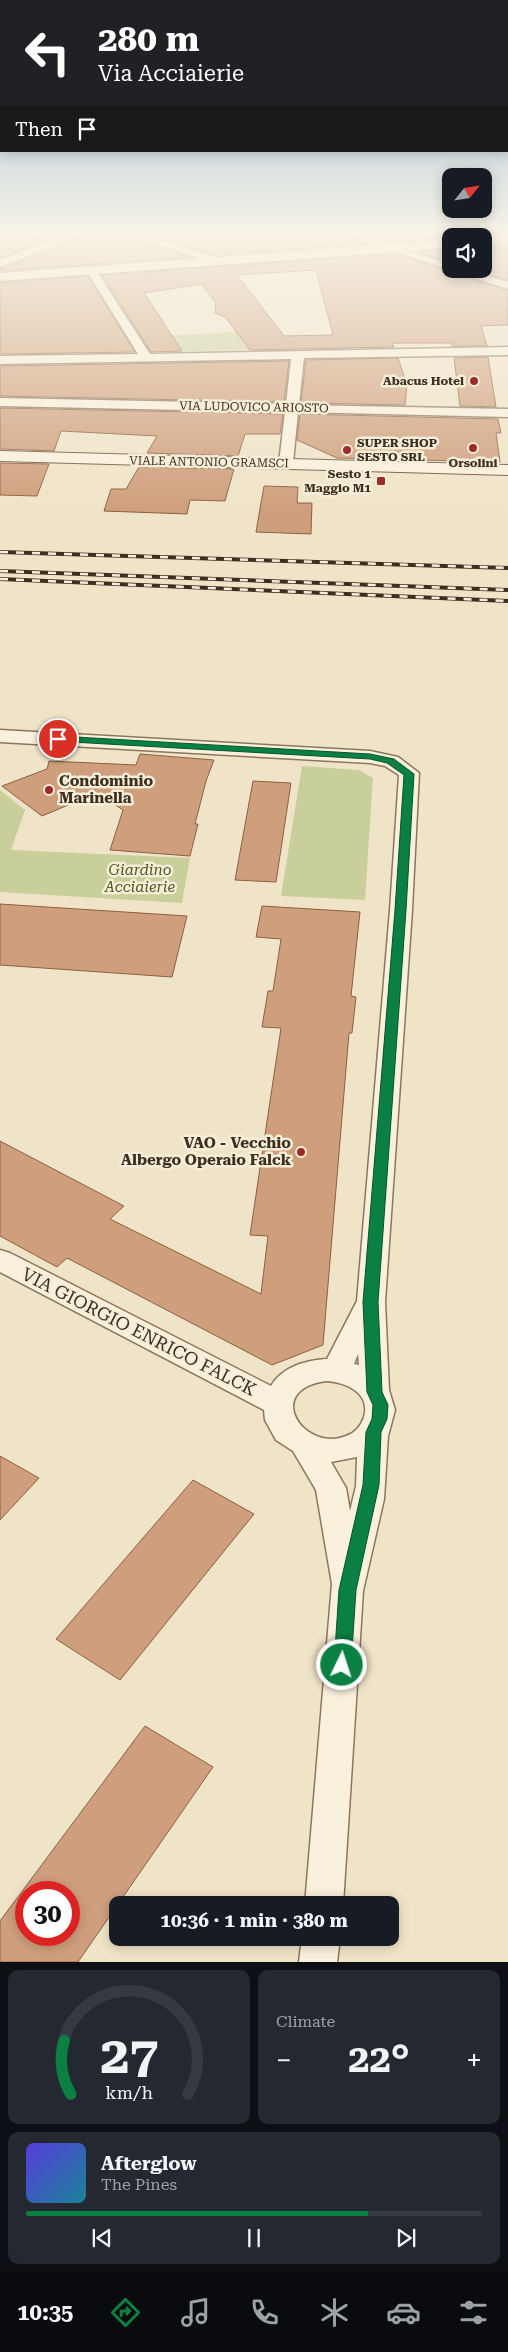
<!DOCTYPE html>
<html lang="en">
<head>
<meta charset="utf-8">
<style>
	:root { --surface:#171b24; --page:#242831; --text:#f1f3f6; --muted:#9ea1a6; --line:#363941; --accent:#0b8043 }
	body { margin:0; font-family:"Roboto Serif",serif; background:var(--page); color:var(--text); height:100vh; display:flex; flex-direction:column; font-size:19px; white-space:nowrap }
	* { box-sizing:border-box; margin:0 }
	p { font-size:16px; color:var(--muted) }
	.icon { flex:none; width:28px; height:28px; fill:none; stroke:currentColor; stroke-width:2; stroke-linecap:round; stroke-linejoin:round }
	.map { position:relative; height:1962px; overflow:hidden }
	.panel { display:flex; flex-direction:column; gap:8px; padding:8px; background:#0d0f14; flex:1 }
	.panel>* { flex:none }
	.guide { position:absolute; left:0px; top:0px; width:509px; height:152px; box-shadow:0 2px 12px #0003; background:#202124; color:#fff; overflow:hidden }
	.needle { width:32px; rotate:60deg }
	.controls { position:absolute; left:442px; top:168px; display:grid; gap:10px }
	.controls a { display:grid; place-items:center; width:50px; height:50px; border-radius:10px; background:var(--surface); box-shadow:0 2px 12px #0003; font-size:25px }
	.speed { position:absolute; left:15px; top:1881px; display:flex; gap:10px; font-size:25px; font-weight:700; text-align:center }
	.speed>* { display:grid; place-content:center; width:65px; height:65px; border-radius:50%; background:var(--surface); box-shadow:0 2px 12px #0003; line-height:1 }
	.speed .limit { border:8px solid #d22; background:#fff; color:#111 }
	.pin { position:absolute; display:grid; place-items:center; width:42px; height:42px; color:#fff; margin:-21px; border:2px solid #fff; border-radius:50%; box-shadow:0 1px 5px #0007 }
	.me { position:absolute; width:55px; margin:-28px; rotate:4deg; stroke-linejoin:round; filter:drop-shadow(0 0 4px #0008) }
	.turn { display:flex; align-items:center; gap:18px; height:105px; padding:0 15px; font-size:22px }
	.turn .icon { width:65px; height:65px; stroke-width:2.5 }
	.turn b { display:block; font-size:35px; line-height:42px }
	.then { display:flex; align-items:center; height:48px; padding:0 15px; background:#0003; gap:10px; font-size:19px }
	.big { font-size:38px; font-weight:700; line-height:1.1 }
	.panel .card { flex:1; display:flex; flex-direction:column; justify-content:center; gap:8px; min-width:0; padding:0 18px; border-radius:10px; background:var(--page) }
	.panel .dial { align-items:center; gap:0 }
	.dial svg { height:130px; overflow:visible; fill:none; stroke:var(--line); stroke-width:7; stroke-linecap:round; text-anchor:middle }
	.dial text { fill:var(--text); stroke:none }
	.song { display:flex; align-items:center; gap:15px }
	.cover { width:60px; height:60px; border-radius:8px; background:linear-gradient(135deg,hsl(250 70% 55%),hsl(190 70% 35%)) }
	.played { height:5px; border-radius:2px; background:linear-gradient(90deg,var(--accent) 75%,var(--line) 75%) }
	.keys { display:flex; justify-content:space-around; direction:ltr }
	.heat { display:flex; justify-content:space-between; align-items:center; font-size:28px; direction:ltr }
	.panel .tiles { flex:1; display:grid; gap:8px; grid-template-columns:1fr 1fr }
	.card:last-child { grid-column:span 2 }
	.trip { position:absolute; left:109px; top:1896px; width:290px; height:50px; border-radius:10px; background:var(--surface); box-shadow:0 2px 12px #0003; font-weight:700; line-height:50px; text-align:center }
	.tabs { display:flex; height:80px; justify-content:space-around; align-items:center; background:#090b0e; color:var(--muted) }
	.tabs .icon { width:35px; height:35px }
	.tabs .active { color:var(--accent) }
	.tabs b { font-size:22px; color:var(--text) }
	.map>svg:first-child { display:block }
	.green { fill:#c9cf9b }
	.building { fill:#cf9f7d; stroke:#8d5f41; fill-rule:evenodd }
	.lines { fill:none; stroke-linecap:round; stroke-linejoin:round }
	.minor-casing { stroke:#8d765c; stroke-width:3 }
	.tertiary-casing { stroke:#8d765c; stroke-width:2 }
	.secondary-casing { stroke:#6f573f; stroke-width:2 }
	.minor { fill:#faf1dc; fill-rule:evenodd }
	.tertiary { fill:#faf1dc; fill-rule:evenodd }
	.secondary { fill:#faf1dc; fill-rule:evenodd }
	.rail-casing { stroke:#3d2e20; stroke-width:4 }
	.rail { stroke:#f7eed8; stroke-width:2.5; stroke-dasharray:8; stroke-linecap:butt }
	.route { fill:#0b8043; stroke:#07532c }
	.poi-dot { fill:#9e2a2b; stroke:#f7eed8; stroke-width:2 }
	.labels { text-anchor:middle; stroke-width:5; stroke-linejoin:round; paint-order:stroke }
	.far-poi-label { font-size:12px; font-weight:bold; fill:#3d2e20; stroke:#f7eed8; text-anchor:end }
	.far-street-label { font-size:12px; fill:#3d2e20; stroke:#f7eed8 }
	.poi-label { font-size:15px; font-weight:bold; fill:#3d2e20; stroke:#f7eed8; text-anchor:start }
	.park-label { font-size:15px; font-style:italic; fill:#4d5a26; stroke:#f7eed8 }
	.near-street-label { font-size:18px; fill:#3d2e20; stroke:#f7eed8 }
</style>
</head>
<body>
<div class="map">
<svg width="508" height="1962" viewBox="0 0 508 1962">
	<rect width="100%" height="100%" fill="#f0e4c8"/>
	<g class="green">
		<polygon points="281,329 286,349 155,352 146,337"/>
		<polygon points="302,766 359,770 373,778 365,900 281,896"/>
		<polygon points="0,790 25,810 11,850 190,858 182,903 0,892"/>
	</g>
	<g class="building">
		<polygon points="0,235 26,235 44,241 0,258"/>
		<polygon points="85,235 126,235 190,257 0,271 0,269 61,247"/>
		<polygon points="153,235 343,235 367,244 216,255"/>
		<polygon points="369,235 483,235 390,243"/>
		<polygon points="508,246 508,280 470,269 484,269 484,247"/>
		<polygon points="451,250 451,263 419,252"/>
		<path d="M396,254L508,291V325L481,326L487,346H452V343H392L394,347L250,350L225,317L215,313L216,303L202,284L144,293L182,351L151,352L102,275ZM316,270L333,335L284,336L237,275Z"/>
		<polygon points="88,276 135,352 0,354 0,283"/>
		<polygon points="488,357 496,407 460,406 454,358"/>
		<polygon points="398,358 407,385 405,405 301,403 306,360"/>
		<polygon points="289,361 284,402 0,396 0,366"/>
		<polygon points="0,408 283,414 280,434 245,434 238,456 147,453 157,436 61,431 54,451 0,449"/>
		<polygon points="300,414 498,419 501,433 496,433 500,462 337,458 297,440"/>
		<polygon points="0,463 49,464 37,496 0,495"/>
		<polygon points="139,467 234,469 225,501 190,500 187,514 104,511 111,489 126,489"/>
		<polygon points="264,486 298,487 297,503 312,503 311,534 256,532"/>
		<polygon points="140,754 214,760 206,781 195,824 198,824 190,856 110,850 123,810 97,793 42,816 2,786 47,769 49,761 136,765"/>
		<polygon points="253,781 291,783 276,882 235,880"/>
		<polygon points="0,904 187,916 172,977 0,965"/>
		<polygon points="262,906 360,912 351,996 356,997 352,1033 349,1033 323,1345 272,1365 67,1258 57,1267 0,1236 0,1141 124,1206 110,1219 261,1294 268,1236 250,1235 281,1028 262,1027 268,991 273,991 281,939 256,937"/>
		<polygon points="0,1456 39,1478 0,1520"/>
		<polygon points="193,1480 254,1514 120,1680 56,1639"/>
		<path d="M145,1726L213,1767L78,1962H0V1921ZM26,1892H69V1935H26Z"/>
	</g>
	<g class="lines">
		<g class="minor-casing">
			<g id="minor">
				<polygon points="67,235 83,235 0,267 0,260"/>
				<polygon points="128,235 145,235 222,259 223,261 218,264 214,263"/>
				<polygon points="345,235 362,235 451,265 451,269 464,269 508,282 508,289"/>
				<polygon points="91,267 96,270 150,354 508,347 508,355 304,358 299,405 508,409 508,417 298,412 293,463 286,467 279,463 285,412 0,406 0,398 286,404 291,359 0,364 0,356 138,354 86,270"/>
				<path d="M0,730L370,751L398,757L419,773L412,910L385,1302L389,1390L395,1410L388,1436L384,1499L363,1591L343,1905H305L332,1584L316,1490L293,1451L276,1440L265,1420L264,1410L0,1272V1250L10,1253L271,1386C282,1367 306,1360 327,1359L357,1301L390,910L399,775L385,766L370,763L0,742ZM358,1354L359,1365L354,1364ZM326,1381C346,1382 371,1393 364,1417C361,1426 355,1433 346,1436C304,1453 262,1390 326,1381ZM357,1457L356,1486L350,1511L346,1488L331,1462Z"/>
				<polygon points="302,1938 340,1938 337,1962 299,1962"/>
			</g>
		</g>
		<g class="tertiary-casing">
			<g id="tertiary">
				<polygon points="508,236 508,244 484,245 484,237"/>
				<polygon points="451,240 451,248 0,281 0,273"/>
			</g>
		</g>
		<g class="secondary-casing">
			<polygon id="secondary" points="0,451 508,465 508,475 0,461"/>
		</g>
		<use href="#minor" class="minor"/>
		<use href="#tertiary" class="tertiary"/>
		<use href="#secondary" class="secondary"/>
		<g class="rail-casing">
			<g id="rail">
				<polyline points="0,552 508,568"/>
				<polyline points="0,571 508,590"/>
				<polyline points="0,579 508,601"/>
			</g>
		</g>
		<use href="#rail" class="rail"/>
	</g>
	<linearGradient id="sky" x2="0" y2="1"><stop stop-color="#8fbad6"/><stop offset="0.46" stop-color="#f8f3e6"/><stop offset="1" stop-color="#f8f3e6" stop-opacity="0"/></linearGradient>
	<rect width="508" height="510" fill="url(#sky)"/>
	<polygon class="route" points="58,736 370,754 394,759 414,774 406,910 378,1302 382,1392 388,1405 387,1419 381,1432 379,1485 356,1590 351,1665 348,1670 342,1673 336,1670 334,1665 339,1590 363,1485 366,1432 372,1419 373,1405 367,1392 363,1302 395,910 404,775 387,763 370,759 54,741 54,737"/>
	<g class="poi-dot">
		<circle cx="474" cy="381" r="5"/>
		<circle cx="473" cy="448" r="5"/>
		<circle cx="347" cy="450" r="5"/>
		<rect x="376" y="476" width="10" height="10" rx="2.5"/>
		<circle cx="49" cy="790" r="5"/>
		<circle cx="301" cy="1152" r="5"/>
	</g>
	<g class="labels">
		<g class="far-poi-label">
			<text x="464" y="385">Abacus Hotel</text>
			<text x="357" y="447" text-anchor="start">SUPER SHOP<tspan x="357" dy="14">SESTO SRL</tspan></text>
			<text x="473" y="467" text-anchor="middle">Orsolini</text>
			<text x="371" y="478">Sesto 1<tspan x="371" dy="14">Maggio M1</tspan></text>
		</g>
		<g class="far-street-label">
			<text transform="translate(254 407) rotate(1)" y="4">VIA LUDOVICO ARIOSTO</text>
			<text transform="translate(209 462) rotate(1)" y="4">VIALE ANTONIO GRAMSCI</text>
		</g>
		<g class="poi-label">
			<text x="59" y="786">Condominio<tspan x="59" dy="17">Marinella</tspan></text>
			<text x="291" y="1148" text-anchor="end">VAO - Vecchio<tspan x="291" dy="17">Albergo Operaio Falck</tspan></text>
		</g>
		<g class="park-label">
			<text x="140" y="875">Giardino<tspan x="140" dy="17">Acciaierie</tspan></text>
		</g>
		<g class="near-street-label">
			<text transform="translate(139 1332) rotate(27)" y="6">VIA GIORGIO ENRICO FALCK</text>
		</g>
	</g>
</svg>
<div class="controls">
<a><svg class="needle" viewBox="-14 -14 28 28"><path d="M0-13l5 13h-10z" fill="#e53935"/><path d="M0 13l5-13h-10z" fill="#9ea1a6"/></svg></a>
<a><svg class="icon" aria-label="sound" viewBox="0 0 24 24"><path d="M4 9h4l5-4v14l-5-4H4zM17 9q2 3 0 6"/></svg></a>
</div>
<div class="speed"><div class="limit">30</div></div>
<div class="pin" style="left:58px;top:739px;background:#d93025"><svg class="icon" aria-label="arrive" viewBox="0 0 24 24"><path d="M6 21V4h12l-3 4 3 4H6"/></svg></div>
<svg class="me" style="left:342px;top:1665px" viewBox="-20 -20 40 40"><circle r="17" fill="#0b8043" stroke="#fff" stroke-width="3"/><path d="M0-11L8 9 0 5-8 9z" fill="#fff"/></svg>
<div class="trip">10:36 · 1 min · 380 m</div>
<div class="guide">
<div class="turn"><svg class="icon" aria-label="left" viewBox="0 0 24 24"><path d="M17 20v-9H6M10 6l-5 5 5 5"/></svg><div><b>280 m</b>Via Acciaierie</div></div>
<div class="then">Then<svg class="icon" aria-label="arrive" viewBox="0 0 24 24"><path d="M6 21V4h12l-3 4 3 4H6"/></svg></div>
</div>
</div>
<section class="panel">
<div class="tiles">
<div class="card dial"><svg viewBox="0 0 100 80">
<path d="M14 69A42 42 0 1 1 86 69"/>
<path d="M14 69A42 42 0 0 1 10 36" stroke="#0b8043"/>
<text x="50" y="56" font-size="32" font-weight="700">27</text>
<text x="50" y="72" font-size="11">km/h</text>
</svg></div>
<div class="card"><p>Climate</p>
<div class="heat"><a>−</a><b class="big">22°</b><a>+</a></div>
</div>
<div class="card">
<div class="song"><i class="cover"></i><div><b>Afterglow</b><p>The Pines</p></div></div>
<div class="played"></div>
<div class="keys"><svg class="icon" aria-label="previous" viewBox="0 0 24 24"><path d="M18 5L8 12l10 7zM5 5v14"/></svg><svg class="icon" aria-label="pause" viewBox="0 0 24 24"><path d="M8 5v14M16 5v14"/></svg><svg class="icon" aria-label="next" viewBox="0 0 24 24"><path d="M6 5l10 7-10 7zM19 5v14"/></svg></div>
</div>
</div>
</section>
<nav class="tabs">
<b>10:35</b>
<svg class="icon active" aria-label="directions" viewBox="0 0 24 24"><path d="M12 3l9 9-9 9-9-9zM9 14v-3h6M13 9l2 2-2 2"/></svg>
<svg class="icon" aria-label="music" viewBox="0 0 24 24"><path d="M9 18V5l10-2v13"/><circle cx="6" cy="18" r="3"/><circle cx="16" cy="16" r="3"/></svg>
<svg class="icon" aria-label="phone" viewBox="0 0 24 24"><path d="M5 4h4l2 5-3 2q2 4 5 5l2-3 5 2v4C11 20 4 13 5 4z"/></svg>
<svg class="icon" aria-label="climate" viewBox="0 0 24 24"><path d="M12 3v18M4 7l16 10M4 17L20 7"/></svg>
<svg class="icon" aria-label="car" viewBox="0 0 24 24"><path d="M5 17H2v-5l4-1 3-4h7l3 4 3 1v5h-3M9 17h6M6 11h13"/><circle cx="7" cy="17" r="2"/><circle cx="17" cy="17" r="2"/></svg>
<svg class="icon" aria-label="filters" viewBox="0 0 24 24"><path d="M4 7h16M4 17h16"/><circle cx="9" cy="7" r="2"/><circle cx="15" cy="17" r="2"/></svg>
</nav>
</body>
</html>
